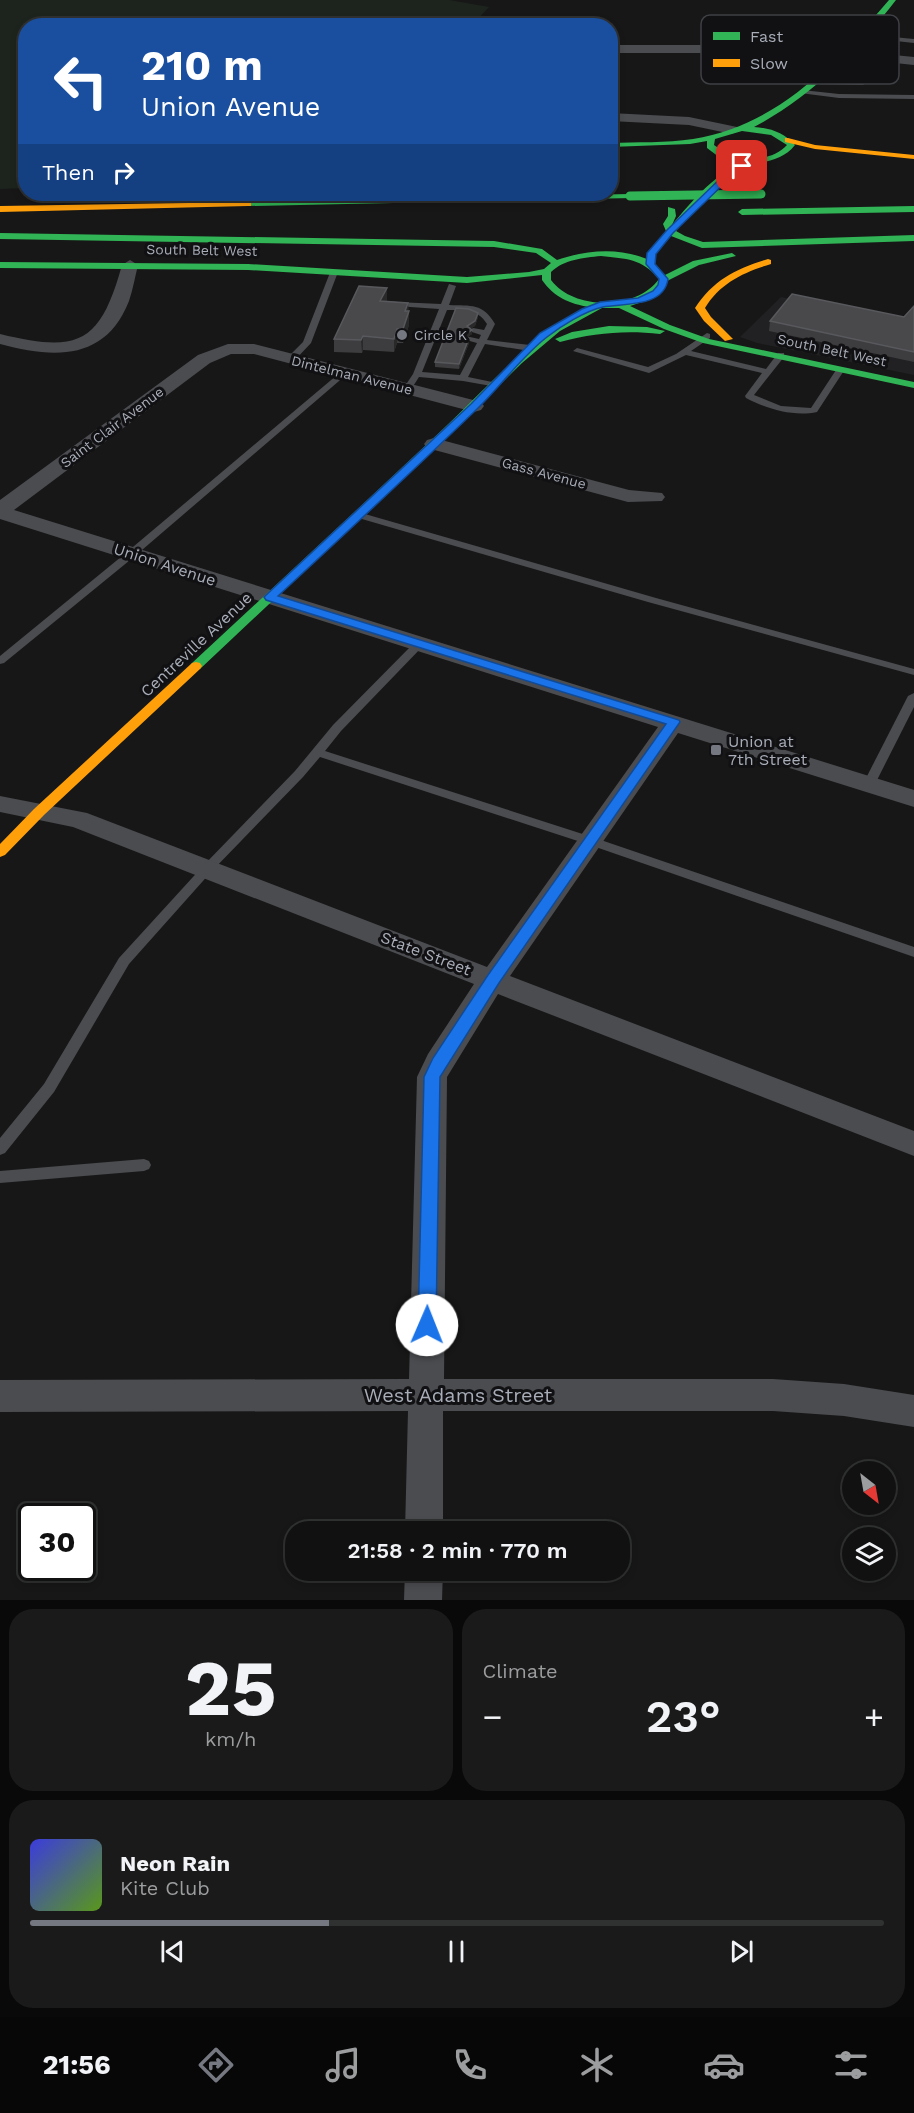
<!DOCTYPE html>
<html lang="en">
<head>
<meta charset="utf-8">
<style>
	:root { --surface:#111; --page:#1a1a1a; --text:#f1f3f6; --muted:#9c9d9f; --line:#303131; --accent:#757880 }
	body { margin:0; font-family:"Work Sans",sans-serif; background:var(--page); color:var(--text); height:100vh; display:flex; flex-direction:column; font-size:22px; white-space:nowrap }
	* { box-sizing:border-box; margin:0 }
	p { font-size:20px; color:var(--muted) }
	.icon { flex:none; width:33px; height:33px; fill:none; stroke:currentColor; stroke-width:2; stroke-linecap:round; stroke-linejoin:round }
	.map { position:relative; height:1600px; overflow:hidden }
	.sheet { display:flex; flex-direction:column; gap:9px; padding:9px; background:#090909; flex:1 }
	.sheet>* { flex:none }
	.banner { position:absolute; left:18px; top:18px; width:600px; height:183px; border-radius:24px; box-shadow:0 3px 9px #0003,0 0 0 2px var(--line); background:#1a4fa0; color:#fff; overflow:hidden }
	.needle { width:39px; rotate:149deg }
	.tools { position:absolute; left:842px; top:1461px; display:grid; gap:12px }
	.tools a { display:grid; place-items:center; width:54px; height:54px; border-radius:50%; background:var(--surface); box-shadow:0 3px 9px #0003,0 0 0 2px var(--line); font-size:30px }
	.speed { position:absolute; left:18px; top:1503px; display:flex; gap:12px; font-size:30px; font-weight:700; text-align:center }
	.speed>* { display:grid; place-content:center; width:78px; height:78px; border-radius:50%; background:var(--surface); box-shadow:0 3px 9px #0003,0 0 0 2px var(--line); line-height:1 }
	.speed .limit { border:3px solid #111; border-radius:9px; background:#fff; color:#111 }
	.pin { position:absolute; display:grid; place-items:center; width:51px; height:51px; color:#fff; margin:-26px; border-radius:12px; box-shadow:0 3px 9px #0006 }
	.me { position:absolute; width:66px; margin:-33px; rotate:1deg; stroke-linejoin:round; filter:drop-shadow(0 0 4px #0008) }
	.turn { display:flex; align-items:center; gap:21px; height:126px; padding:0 24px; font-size:27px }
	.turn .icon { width:78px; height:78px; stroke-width:2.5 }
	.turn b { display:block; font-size:42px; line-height:51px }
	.then { display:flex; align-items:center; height:57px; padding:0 24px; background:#0003; gap:12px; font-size:22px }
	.big { font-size:45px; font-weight:600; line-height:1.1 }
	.sheet .tile { flex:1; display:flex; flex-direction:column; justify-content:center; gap:9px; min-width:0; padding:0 21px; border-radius:24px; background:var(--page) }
	.sheet .dial { align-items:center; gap:0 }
	.dial b { font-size:78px; line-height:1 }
	.song { display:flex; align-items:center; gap:18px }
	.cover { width:72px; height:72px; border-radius:9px; background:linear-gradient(135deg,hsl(240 70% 55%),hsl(90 70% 35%)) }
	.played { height:6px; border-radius:3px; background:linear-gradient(90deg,var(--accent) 35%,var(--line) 35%) }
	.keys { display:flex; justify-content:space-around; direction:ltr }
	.heat { display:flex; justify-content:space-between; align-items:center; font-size:33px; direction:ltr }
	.sheet .tiles { flex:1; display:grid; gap:9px; grid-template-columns:1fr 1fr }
	.tile:last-child { grid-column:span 2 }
	.trip { position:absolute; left:285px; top:1521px; width:345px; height:60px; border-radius:24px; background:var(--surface); box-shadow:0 3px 9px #0003,0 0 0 2px var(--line); font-weight:600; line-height:60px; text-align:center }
	.dock { display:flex; height:96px; justify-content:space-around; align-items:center; background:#070707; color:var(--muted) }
	.dock .icon { width:42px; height:42px }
	.dock .active { color:var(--accent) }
	.dock b { font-size:27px; color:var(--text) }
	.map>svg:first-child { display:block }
	.built { fill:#212123 }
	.green { fill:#1d241e }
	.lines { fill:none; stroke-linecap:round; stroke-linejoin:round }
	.lane { fill:#4b4c50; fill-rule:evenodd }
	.street { fill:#4b4c50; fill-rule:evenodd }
	.fast { fill:#30b455; fill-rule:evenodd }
	.slow { fill:#ff9f0a; fill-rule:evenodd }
	.fast-bridge { stroke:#30b455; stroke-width:9 }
	.wall { fill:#3d3d3f }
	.shaded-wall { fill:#29292a }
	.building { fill:#49494c; stroke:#58595d; stroke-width:1.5 }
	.route { fill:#1a73e8; stroke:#114b97; stroke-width:1.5 }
	.poi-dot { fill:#757880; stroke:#111113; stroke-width:2 }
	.labels { text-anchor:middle; stroke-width:6; stroke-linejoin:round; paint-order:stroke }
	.far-street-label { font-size:14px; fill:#a8adb8; stroke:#111113 }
	.far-poi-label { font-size:14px; fill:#a8adb8; stroke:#111113; text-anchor:start }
	.street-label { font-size:16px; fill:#a8adb8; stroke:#111113 }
	.poi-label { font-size:16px; fill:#a8adb8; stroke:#111113; text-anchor:start }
	.near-street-label { font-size:20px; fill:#a8adb8; stroke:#111113 }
	.key { fill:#111113; stroke:#3e4045; stroke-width:1.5 }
	.key-label { font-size:16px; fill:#a8adb8 }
</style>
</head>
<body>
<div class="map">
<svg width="914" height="1600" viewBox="0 0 914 1600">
	<rect width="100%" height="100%" fill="#171717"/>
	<polygon class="built" points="781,297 914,325 914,375 757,343 740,337"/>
	<polygon class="green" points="0,0 449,0 489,7 471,26 26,26 25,188 0,189"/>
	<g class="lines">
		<g class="lane">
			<polygon points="861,34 914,39 914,43 859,37"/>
			<polygon points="884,59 889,60 863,85 813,84 810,82 813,80 859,82 866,76 823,69 826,67 869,73"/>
			<polygon points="802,90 839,94 914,95 914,99 839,98 800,93 799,92"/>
			<polygon points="331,270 338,272 311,343 294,361 288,361 288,357 303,342"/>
			<path d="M449,284L456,286L449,305C471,306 483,303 495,324L487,340L530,345L534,348L530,351L485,344L468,377L497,383V387L463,381L419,377L410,391H404L403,389L413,374L439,309L396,306L392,304L396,302L441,304ZM447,310C464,311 477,308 487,324L484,330L473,328L469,331L481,335L479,339L470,337L466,340L477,343L460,375L422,372Z"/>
			<path d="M707,333L710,334V338L691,351L766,369L778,353H784V357L754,395L781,406L811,408L838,367L845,369L817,412C793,417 767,409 746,398L745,396L762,373L686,355L649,373L573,351L577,348L648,367L676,354Z"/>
			<polygon points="343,370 347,373 346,375 135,556 4,663 0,664 0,656 127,552"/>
			<polygon points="358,512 656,598 914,669 914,675 648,602 355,517 355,513"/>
			<polygon points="419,641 424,644 423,646 341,731 325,751 595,838 914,947 914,957 587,844 320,757 303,777 211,872 129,964 54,1092 5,1153 0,1155 0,1138 44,1084 119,958 203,866 295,771 333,725 415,642"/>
			<polygon points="914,693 914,707 875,784 869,788 865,787 863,784 908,696"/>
			<polygon points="144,1159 149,1161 151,1165 149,1169 144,1171 0,1183 0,1171"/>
		</g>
		<g class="street">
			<polygon points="610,45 730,45 830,62 837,66 830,70 730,53 610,53"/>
			<polygon points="843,50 914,57 914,65 838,57 836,54 838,51"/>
			<polygon points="610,113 689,117 737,127 739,130 732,134 689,125 610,121"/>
			<path d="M130,260L138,265C135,277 133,289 129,301C105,362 53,358 0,344V334C79,353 100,344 122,265Z"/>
			<polygon points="228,344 254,344 481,402 484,406 481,410 474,412 254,354 231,354 210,363 14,510 914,790 914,807 678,733 510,976 914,1131 914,1156 498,994 447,1077 444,1379 773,1379 844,1384 914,1395 914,1427 844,1416 773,1411 443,1411 443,1532 405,1532 408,1411 0,1412 0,1380 409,1379 417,1077 428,1054 474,984 73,827 0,812 0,796 87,813 487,967 658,727 0,519 0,500 198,355"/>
			<polygon points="434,438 629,490 662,493 665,497 662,501 628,502 427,448 424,444 427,440"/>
			<polygon points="405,1570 443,1570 442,1600 404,1600"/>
		</g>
		<g class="fast">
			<path d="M889,0H896C857,50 811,97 754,127C771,128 784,133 795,145C781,163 760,160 741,170C715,185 695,208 676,231L685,236L703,242L914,235V241L702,248L671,236L656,253L655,264L665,275L693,261L732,253L736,256L699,265L667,281L659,292L648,300L630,306L670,325L709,339L914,382V388L703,343L664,329L619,308H602L560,331L522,363L450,434L200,669H192L190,666L192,663C275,586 358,509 441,431C489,386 530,336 590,307C569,304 554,297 542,280V275L467,283L248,270L0,268V262L248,264L467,277L529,272L544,269L551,263L536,253L494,247L0,239V233L494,241L542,249L557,260C586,250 618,247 647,259L648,253L666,231L663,224L668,216V207L675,209L676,216L672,225C693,200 717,170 750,161L719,157L707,148V141L690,144L610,147V143C637,142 666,143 693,139C779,125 835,63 889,0ZM742,131L771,135L787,145C769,165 733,160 714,145L715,139ZM601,256C627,259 641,258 659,279C637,310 574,311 551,280V272C565,259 583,258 601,256Z"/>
			<polygon points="630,194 634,196 633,198 248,206 244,204 248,202"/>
			<polygon points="914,206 914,212 742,215 738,212 742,209"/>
			<path d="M609,326L647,327L665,331L660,334C625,330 594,333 560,342L555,339L572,332Z"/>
		</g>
		<g class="slow">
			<polygon points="788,138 815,145 914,155 914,159 815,149 785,142 785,138"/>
			<polygon points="251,202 251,206 248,206 0,212 0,206"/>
			<path d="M768,259L771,260V264C744,272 720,283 705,308L711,317L733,339L725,341L704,321L695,308C713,280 737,268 768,259Z"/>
			<polygon points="196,662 200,663 202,666 200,669 44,815 5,855 0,857 0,844 34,809 192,663"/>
		</g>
		<polyline class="fast-bridge" points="630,196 761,194"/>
	</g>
	<g class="wall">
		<polygon points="387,301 408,303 409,325 403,343 397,343 394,352 363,350 362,353 334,352 334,339"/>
		<polygon points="914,306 914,362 769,331 770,321 904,317"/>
		<polygon points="478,317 475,326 470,329 472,330 472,334 467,337 469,338 469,343 459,369 435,367 435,362"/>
	</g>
	<g class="shaded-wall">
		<polygon points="387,288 387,302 380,301"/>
		<polygon points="408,303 409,325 403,343 403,329 405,311"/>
		<polygon points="478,313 478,317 475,326 467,331 467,326"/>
		<polygon points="397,329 397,343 394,352 394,339"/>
		<polygon points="472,330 472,334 464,340 464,335"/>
		<polygon points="363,336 363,350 362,353 361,340"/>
		<polygon points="469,338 469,343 459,369 459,364"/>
	</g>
	<g class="building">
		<polygon points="359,286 387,288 380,301 408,303 405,311 409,311 403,329 397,329 394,339 363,336 361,340 334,339"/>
		<polygon points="792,294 904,317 914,306 914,352 770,321"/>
		<polygon points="456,308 469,309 478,313 475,321 467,326 472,330 464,335 469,338 459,364 435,362"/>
	</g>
	<path class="route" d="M739,165L746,166L733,175L673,233L656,254L655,264L668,279C664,308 623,303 603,307C585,311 561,326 547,337C521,357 501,386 477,409C412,472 345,534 278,596L679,720L680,722L499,983L440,1077L436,1325L433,1331L427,1333L420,1331L418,1325L424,1077L433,1058L488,975L666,724L266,600L264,597L471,404L540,333L582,309L600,302L638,298L653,291L658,285L659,279L646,264L647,253L667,230L728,171Z"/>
	<g class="poi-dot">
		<circle cx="402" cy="335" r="6"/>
		<rect x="710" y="744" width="12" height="12" rx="3"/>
	</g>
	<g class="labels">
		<g class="far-street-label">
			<text transform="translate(202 250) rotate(1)" y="5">South Belt West</text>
			<text transform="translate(832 350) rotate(12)" y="5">South Belt West</text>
			<text transform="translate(352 375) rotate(14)" y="5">Dintelman Avenue</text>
			<text transform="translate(112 427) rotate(-37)" y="5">Saint Clair Avenue</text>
			<text transform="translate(544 473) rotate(15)" y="5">Gass Avenue</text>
		</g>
		<g class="far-poi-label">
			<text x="414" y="340">Circle K</text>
		</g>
		<g class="street-label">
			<text transform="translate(165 564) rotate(18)" y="6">Union Avenue</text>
			<text transform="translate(196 644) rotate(-43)" y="6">Centreville Avenue</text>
			<text transform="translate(426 953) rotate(21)" y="6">State Street</text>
		</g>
		<g class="poi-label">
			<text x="728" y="747">Union at<tspan x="728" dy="18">7th Street</tspan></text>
		</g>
		<g class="near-street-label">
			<text x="458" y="1402">West Adams Street</text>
		</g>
	</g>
	<rect x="701" y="15" width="198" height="69" rx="9" class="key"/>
	<rect x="713" y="32" width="27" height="8" fill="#30b455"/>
	<rect x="713" y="59" width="27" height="8" fill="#ff9f0a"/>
	<g class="key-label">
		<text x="750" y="42">Fast</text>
		<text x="750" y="69">Slow</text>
	</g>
</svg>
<div class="tools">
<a><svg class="needle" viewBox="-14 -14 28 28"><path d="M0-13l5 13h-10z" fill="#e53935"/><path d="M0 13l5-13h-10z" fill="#9c9d9f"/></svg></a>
<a><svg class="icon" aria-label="layers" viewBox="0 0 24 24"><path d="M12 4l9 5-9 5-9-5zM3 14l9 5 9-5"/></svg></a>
</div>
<div class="speed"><div class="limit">30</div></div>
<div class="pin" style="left:742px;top:166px;background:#d93025"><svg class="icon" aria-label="arrive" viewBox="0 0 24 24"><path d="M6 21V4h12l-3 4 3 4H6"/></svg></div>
<svg class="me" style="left:427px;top:1325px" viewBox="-20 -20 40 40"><circle r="19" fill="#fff"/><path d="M0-13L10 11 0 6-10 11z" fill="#1a73e8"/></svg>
<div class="trip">21:58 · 2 min · 770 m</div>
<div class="banner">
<div class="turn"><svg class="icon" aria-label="left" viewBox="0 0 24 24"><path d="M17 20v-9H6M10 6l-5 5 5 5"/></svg><div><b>210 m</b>Union Avenue</div></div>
<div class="then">Then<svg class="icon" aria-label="right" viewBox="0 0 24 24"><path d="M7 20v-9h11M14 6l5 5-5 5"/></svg></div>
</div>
</div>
<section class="sheet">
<div class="tiles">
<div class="tile dial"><b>25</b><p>km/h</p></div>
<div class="tile"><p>Climate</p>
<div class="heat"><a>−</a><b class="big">23°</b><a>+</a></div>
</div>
<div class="tile">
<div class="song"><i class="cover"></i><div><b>Neon Rain</b><p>Kite Club</p></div></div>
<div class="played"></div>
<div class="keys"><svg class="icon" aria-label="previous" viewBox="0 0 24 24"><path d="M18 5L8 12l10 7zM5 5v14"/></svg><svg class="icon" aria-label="pause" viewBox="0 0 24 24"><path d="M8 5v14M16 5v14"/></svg><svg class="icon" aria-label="next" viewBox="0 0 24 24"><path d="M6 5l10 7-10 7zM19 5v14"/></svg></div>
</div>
</div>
</section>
<nav class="dock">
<b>21:56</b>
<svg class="icon active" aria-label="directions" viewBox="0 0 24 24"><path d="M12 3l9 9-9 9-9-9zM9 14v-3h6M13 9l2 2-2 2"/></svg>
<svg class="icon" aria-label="music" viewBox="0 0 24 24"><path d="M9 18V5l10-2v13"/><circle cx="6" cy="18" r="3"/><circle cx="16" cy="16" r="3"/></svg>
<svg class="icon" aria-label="phone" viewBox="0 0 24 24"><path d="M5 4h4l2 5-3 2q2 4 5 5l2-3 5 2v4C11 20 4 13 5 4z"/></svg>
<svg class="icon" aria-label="climate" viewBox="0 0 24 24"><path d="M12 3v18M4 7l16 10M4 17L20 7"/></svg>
<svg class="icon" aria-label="car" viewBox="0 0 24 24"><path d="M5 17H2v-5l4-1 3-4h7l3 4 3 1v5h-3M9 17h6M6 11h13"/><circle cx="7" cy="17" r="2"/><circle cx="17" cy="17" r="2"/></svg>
<svg class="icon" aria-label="filters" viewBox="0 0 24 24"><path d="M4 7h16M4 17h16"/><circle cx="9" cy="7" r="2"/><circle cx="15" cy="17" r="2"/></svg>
</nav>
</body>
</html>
